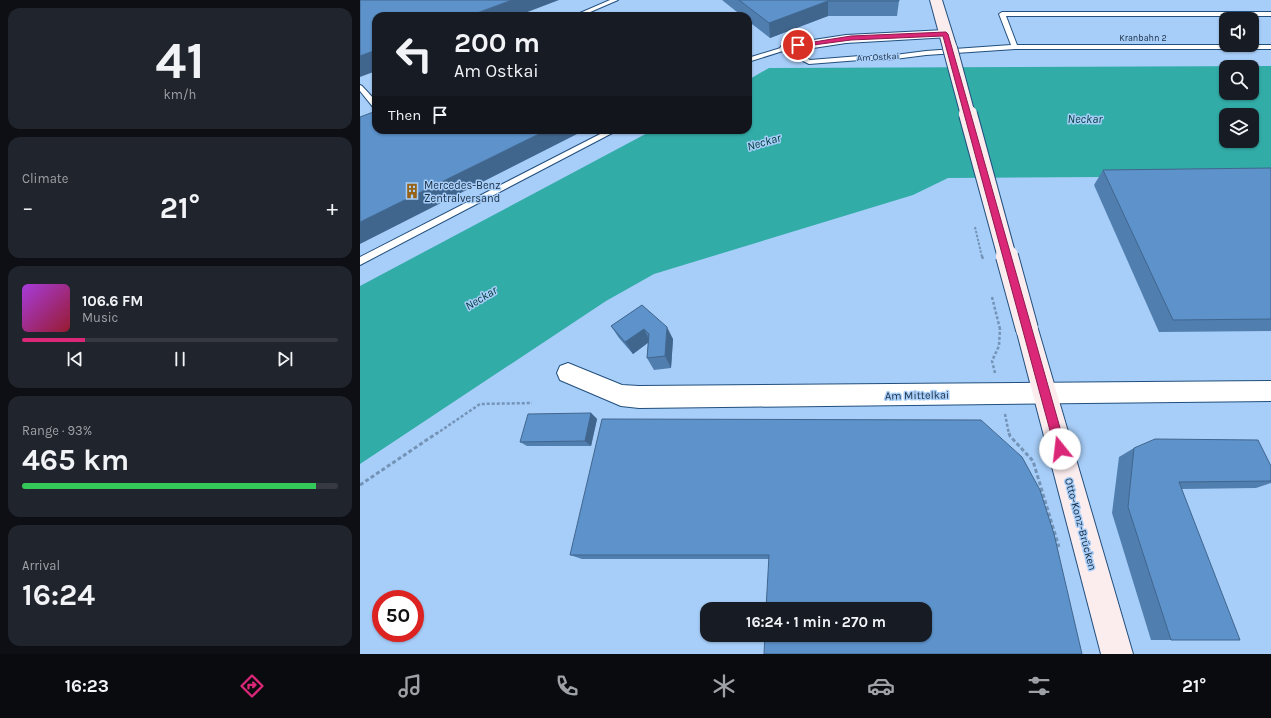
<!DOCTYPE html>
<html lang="en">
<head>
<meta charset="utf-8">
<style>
	:root { --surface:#171b24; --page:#20242c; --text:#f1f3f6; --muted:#9ea1a6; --line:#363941; --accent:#db2777 }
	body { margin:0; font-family:Karla,sans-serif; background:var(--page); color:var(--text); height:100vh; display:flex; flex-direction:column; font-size:15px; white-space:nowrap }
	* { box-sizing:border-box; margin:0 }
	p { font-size:13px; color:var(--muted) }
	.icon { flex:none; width:22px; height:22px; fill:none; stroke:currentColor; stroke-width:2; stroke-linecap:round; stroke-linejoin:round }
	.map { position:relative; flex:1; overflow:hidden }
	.details { display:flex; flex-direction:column; gap:8px; padding:8px; background:#0d0f14; width:360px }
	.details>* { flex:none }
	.banner { position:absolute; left:12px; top:12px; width:380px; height:122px; border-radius:12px; box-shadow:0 1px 3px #0004; background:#171b24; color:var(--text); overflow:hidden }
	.fabs { position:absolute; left:859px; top:12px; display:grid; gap:8px }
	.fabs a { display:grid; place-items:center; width:40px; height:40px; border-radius:8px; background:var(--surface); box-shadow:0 1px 3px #0004; font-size:20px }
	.speed { position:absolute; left:12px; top:590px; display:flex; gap:8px; font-size:20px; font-weight:700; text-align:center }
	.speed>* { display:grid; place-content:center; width:52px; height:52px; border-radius:50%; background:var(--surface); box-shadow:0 1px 3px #0004; line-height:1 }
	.speed .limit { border:6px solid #d22; background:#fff; color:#111 }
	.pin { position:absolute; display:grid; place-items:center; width:34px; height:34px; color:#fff; margin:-17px; border:2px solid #fff; border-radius:50%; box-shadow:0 1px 4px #0007 }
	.me { position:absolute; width:44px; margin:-22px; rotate:344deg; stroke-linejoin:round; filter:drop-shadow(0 0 3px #0008) }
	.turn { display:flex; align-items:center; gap:14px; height:84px; padding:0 16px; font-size:18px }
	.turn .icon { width:52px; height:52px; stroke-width:2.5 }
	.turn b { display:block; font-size:28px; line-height:34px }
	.then { display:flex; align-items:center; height:38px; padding:0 16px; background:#0003; gap:8px; font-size:15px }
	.big { font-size:30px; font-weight:700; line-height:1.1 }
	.details .widget { flex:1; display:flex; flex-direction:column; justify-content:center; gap:6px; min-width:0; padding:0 14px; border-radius:12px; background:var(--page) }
	.details .dial { align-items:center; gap:0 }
	.dial b { font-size:52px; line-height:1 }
	.song { display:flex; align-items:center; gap:12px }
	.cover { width:48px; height:48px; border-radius:6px; background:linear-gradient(135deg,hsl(280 70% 55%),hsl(350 70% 35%)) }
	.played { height:4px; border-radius:2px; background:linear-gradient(90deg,var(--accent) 20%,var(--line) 20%) }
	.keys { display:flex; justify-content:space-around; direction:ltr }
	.heat { display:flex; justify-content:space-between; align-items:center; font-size:22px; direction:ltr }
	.charge { height:6px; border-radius:3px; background:linear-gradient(90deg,#34c759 93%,var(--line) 0) }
	.trip { position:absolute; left:340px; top:602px; width:232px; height:40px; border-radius:12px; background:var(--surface); box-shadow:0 1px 3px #0004; font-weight:700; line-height:40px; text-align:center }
	.menu { display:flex; height:64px; justify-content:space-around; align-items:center; background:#090b0e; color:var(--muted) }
	.menu .icon { width:28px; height:28px }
	.menu .selected { color:var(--accent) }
	.menu b { font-size:18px; color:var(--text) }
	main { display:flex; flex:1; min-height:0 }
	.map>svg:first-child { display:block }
	.water { fill:#32aca7; fill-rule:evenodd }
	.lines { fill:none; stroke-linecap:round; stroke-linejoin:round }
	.lane-casing { stroke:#224f7d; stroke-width:2 }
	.street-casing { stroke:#224f7d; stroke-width:2 }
	.secondary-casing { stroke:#224f7d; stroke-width:2 }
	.path-far1 { stroke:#7494b7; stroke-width:2.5; stroke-dasharray:3 2; stroke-linecap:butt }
	.path { stroke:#7494b7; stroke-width:3; stroke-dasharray:4 2.5; stroke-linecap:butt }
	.lane { fill:#fff; fill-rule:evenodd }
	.street { fill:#fff; fill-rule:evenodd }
	.secondary { fill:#fbecee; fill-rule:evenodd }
	.secondary-bridge-far2-casing { stroke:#224f7d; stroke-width:16; stroke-linecap:butt }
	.secondary-bridge-far1-casing { stroke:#224f7d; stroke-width:20; stroke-linecap:butt }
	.secondary-bridge-casing { stroke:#224f7d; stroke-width:24; stroke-linecap:butt }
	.path-bridge-far1 { stroke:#7494b7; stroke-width:2; stroke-dasharray:2.5 1.5; stroke-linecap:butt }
	.path-bridge { stroke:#7494b7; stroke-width:2.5; stroke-dasharray:3 2; stroke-linecap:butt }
	.secondary-bridge-far2 { stroke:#fbecee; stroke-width:14 }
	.secondary-bridge-far1 { stroke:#fbecee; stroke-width:18 }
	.secondary-bridge { stroke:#fbecee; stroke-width:22 }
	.wall { fill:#507eaf }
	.shaded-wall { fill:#41668e }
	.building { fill:#5d92cb; stroke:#41668e }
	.route { fill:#db2777; stroke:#8e194d }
	.labels { text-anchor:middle; stroke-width:3; stroke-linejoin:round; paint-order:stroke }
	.far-street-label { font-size:9px; fill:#1a2d42; stroke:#a7cef9 }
	.poi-label { font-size:11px; fill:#1a2d42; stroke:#a7cef9; text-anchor:start }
	.street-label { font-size:11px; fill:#1a2d42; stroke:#a7cef9 }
	.water-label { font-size:12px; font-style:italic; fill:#013a38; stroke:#a7cef9 }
</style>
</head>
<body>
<main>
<section class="details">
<div class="widget dial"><b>41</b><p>km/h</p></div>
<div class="widget"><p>Climate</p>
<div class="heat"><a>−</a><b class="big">21°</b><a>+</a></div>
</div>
<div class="widget">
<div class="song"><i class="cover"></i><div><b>106.6 FM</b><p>Music</p></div></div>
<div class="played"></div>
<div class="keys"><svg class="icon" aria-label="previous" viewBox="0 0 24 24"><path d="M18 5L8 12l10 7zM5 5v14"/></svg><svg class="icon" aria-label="pause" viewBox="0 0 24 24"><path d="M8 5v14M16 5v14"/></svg><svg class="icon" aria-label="next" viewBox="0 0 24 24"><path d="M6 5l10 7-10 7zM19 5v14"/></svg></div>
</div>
<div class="widget"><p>Range · 93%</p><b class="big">465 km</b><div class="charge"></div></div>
<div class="widget"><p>Arrival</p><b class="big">16:24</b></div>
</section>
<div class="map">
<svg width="911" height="654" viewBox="0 0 911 654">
	<rect width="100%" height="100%" fill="#a7cef9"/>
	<path class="water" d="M911,66V176L588,178L553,195L294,274L246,301L0,464V286L293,130H388V80L409,68ZM866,67H892V93H866ZM866,115H892V141H866Z"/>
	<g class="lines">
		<g class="lane-casing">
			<g id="lane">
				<polygon points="250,0 258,0 221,16 213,16"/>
				<polygon points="642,12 911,12 911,16 646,16 657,45 911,45 911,49 655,49 566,55 527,60 500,60 449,64 433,56 426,50 388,62 388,58 427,46 450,60 500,56 527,56 566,51 651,45 639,14"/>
				<polygon points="0,85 2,86 16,101 16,107 13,107 0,91"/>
				<polygon points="248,130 258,130 0,265 0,257"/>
			</g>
		</g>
		<g class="street-casing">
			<g id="street">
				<polygon points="585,30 590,31 592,34 590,37 486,43 427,52 422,51 420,48 422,45 427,44 486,35"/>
				<polygon points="208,363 262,385 279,386 911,381 911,401 279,408 261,406 200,380 197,373 200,366"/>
			</g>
		</g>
		<g class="secondary-casing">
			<g id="secondary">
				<polygon points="570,0 582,0 597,48 595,51 585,51 583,48"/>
				<polygon points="667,320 675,322 678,329 773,654 741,654 656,329 659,322"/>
			</g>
		</g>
		<g class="path-far1">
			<polyline points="635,373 632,361 639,346 640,329"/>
			<polyline points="645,414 649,434"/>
			<polyline points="76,434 120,404 172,403"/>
		</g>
		<g class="path">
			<polyline points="649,433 650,436 673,461 699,547"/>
			<polyline points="0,485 77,433"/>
		</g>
		<use href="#lane" class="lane"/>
		<use href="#street" class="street"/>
		<use href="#secondary" class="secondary"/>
		<g class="secondary-bridge-far2-casing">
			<polyline id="secondary-bridge-far2" points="590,48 608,115"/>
		</g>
		<g class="secondary-bridge-far1-casing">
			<polyline id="secondary-bridge-far1" points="608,114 647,257"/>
		</g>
		<g class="secondary-bridge-casing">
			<polyline id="secondary-bridge" points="647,256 667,329"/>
		</g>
		<polyline class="path-bridge-far1" points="615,227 622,257"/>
		<g class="path-bridge">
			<polyline points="622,256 623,259"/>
			<polyline points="632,297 640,329"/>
		</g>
		<use href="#secondary-bridge-far2" class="secondary-bridge-far2"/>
		<use href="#secondary-bridge-far1" class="secondary-bridge-far1"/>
		<use href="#secondary-bridge" class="secondary-bridge"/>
	</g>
	<g class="wall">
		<polygon points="362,0 539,0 539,1 537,16 468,16 410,38 388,21 388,16 382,16"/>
		<polygon points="911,168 911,331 799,332 734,185 743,170"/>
		<polygon points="282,305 313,339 311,368 294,370 287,358 288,343 273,354 259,338 251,326"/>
		<polygon points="231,413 237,419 231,446 167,446 160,442"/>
		<polygon points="621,420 409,559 222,559 210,555"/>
		<polygon points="774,448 911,466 911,483 896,488 822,489 811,640 791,640 752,513 759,457"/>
	</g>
	<g class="shaded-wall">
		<polygon points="152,0 199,0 157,16 109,16"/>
		<polygon points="468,1 468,16 410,38 409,23"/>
		<polygon points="16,50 16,71 0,77 0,56"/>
		<polygon points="187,130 225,130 0,244 0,222"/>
		<polygon points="307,327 313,339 311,368 305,356"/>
		<polygon points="284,329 290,341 273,354 265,342"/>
		<polygon points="231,413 237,419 231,446 225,441"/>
	</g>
	<g class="building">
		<polygon points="0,0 152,0 109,16 16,16 16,50 0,56"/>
		<polygon points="379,0 539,0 539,1 468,1 409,23"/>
		<polygon points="16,111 16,130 187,130 0,222 0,117"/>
		<polygon points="911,168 911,319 813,320 743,170"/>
		<polygon points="282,305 307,327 305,356 287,358 289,334 284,329 265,342 251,326"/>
		<polygon points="231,413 225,441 160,442 168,414"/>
		<polygon points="242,419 621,420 662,457 680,490 694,534 722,654 404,654 405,635 565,635 565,609 406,609 409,555 210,555"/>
		<polygon points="795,439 898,440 911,466 911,481 819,482 880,640 811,640 768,507 774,448"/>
	</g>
	<polygon class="route" points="586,32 588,34 706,449 704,453 700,454 697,453 695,449 583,36 491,40 438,47 435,45 491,36"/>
	<defs>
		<g id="building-bare" transform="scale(1.2)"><path d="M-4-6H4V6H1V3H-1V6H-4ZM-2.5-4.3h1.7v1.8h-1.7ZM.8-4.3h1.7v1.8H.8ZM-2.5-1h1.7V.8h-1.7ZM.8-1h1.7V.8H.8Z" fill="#966317" stroke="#a7cef9" stroke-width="2.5" paint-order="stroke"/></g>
	</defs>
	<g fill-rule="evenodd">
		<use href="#building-bare" x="52" y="191"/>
	</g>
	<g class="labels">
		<g class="far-street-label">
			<text x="783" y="41">Kranbahn 2</text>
			<text transform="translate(518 57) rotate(-3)" y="3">Am Ostkai</text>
		</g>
		<g class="poi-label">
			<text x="64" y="189">Mercedes-Benz<tspan x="64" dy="13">Zentralversand</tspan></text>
		</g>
		<g class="street-label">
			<text transform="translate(557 395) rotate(-1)" y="4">Am Mittelkai</text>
			<text transform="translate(721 524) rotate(75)" y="4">Otto-Konz-Brücken</text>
		</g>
		<g class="water-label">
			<text x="725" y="123">Neckar</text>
			<text transform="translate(404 142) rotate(-16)" y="4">Neckar</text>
			<text transform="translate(121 298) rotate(-31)" y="4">Neckar</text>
		</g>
	</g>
</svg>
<div class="fabs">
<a><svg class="icon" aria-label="sound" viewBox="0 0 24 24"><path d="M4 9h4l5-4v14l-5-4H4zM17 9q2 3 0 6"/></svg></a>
<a><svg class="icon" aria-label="search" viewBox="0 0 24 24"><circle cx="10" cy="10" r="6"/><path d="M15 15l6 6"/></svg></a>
<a><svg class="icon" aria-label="layers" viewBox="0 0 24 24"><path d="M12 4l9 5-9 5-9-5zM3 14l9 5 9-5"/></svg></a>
</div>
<div class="speed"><div class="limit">50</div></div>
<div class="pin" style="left:438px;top:45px;background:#d93025"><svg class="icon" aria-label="arrive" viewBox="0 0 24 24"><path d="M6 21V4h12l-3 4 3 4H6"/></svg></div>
<svg class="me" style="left:700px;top:449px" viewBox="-20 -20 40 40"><circle r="19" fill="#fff"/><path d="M0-13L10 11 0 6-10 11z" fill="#db2777"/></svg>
<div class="trip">16:24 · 1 min · 270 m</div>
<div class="banner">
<div class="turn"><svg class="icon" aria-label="left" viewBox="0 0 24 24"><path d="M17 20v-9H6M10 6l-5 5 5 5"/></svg><div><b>200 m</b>Am Ostkai</div></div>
<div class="then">Then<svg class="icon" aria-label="arrive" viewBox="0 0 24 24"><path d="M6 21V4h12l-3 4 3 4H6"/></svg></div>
</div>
</div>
</main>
<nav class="menu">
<b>16:23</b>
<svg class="icon selected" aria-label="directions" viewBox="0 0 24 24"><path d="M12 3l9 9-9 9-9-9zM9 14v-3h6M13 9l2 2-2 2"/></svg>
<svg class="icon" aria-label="music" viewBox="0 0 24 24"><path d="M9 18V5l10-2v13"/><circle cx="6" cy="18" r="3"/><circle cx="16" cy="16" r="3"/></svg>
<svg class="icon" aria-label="phone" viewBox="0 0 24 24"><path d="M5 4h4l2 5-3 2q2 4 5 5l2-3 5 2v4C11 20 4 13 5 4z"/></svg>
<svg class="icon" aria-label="climate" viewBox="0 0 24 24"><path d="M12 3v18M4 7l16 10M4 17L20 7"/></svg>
<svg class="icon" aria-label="car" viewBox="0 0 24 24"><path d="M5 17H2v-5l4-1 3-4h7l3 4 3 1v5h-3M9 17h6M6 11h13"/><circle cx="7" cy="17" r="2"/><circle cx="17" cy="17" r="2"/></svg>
<svg class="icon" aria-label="filters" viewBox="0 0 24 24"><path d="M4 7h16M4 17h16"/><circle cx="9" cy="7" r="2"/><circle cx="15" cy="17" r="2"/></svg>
<b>21°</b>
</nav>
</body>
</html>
